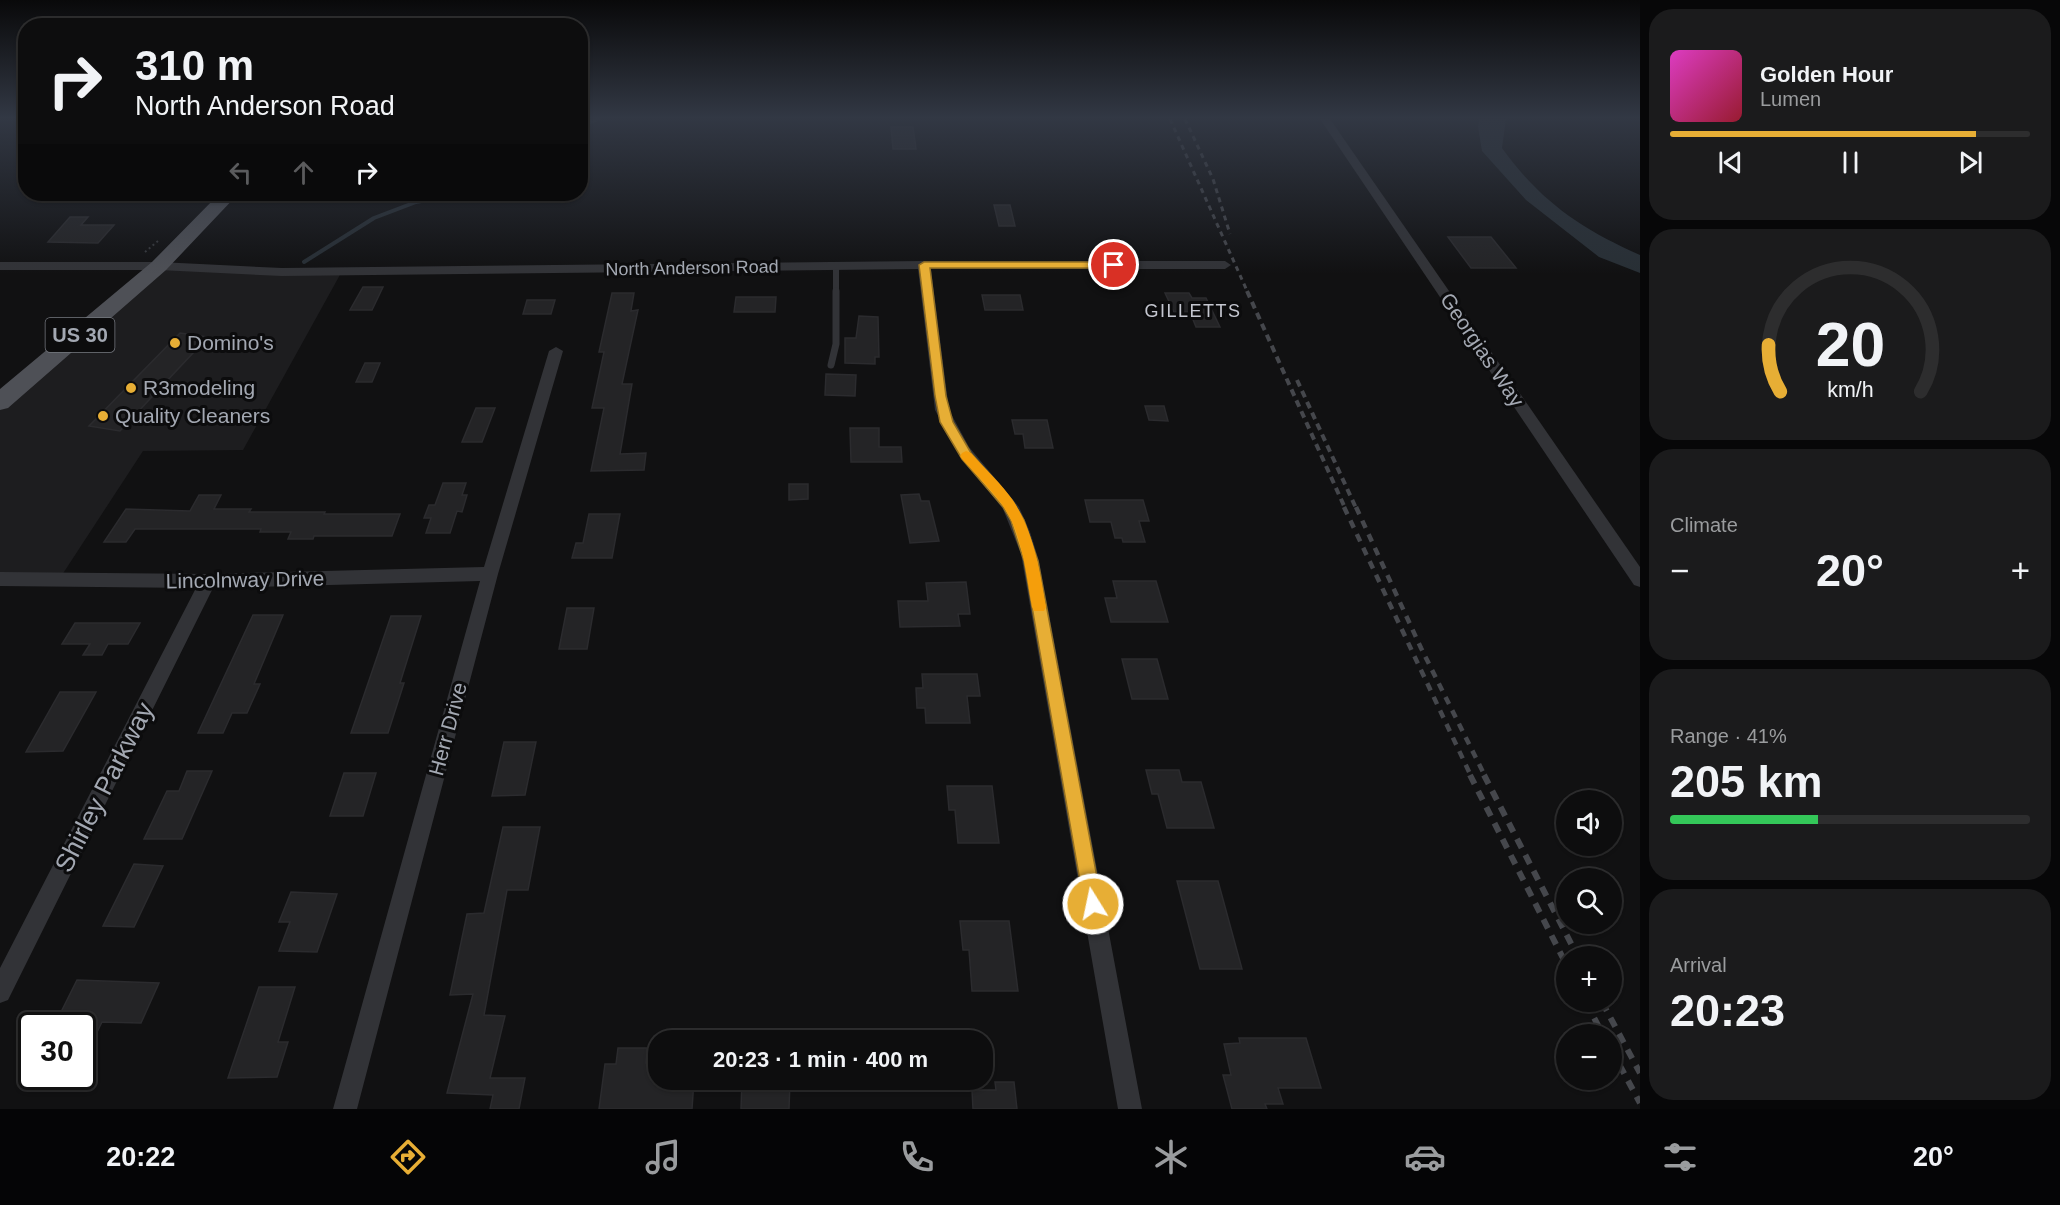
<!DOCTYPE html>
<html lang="en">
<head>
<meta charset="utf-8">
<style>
	:root { --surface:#0d0d0e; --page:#1b1b1c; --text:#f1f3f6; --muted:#9a9c9e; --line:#2d2d2e; --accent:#e7ae35 }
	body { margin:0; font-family:Helvetica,sans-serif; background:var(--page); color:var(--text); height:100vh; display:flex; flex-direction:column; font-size:22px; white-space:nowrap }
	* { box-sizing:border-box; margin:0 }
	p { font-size:20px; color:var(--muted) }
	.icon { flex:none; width:33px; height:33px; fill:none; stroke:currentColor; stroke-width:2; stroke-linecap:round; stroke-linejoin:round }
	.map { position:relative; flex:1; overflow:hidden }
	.drawer { display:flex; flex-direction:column; gap:9px; padding:9px; background:#070708; width:420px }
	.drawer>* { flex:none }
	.hud { position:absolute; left:18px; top:18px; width:570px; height:183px; border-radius:24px; box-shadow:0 2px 4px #0004,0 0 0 2px var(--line); background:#0d0d0e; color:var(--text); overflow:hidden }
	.controls { position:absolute; left:1556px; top:790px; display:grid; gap:12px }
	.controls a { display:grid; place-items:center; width:66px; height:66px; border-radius:50%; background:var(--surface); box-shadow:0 2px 4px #0004,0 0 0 2px var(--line); font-size:30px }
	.speed { position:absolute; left:18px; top:1012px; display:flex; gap:12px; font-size:30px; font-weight:700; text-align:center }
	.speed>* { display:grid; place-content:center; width:78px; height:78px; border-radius:50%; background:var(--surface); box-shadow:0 2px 4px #0004,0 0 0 2px var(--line); line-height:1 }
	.speed .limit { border:3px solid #111; border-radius:9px; background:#fff; color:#111 }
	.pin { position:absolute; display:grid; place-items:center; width:51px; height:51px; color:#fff; margin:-26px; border:3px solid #fff; border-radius:50%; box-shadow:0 2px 6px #0007 }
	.me { position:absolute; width:66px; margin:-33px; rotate:350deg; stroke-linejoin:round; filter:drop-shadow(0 0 4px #0008) }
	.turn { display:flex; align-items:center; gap:21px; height:126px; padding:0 18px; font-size:27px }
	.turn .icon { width:78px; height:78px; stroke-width:2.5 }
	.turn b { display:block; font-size:42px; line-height:51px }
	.lanes { display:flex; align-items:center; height:57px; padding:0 18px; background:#0003; justify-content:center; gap:30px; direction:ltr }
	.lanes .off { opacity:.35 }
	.big { font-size:45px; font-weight:600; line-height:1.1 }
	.drawer .card { flex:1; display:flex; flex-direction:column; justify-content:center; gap:9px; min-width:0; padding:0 21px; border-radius:24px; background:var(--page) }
	.drawer .dial { align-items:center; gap:0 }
	.dial svg { height:156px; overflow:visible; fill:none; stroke:var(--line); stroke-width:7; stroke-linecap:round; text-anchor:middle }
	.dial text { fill:var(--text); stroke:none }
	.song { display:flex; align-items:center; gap:18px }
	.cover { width:72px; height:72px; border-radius:9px; background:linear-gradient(135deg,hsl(310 70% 55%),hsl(350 70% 35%)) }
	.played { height:6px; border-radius:3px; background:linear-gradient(90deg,var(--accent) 85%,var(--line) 85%) }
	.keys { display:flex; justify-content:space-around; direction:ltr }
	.heat { display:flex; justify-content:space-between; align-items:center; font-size:33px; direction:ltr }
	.charge { height:9px; border-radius:4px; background:linear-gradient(90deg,#34c759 41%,var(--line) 0) }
	.trip { position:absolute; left:648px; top:1030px; width:345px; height:60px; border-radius:24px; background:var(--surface); box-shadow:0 2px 4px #0004,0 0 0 2px var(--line); font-weight:600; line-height:60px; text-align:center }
	.tabs { display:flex; height:96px; justify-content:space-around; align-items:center; background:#050506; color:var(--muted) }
	.tabs .icon { width:42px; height:42px }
	.tabs .active { color:var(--accent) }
	.tabs b { font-size:27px; color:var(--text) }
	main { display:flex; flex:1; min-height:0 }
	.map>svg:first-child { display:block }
	.built { fill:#1d1d1f }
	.water { fill:#282f35 }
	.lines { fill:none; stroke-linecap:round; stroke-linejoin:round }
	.stream { stroke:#282f35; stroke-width:4 }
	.building { fill:#242426; stroke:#2b2b2e; stroke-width:1.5 }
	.path { stroke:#383a3e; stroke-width:2; stroke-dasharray:2 3; stroke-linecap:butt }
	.service-far1 { stroke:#323337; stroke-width:6 }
	.service { stroke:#323337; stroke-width:7 }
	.minor { fill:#323337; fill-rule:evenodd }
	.primary { fill:#4e5056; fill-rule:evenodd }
	.rail-far3 { stroke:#45474c; stroke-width:3; stroke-dasharray:5 4.5; stroke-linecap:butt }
	.rail-far2 { stroke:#45474c; stroke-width:4; stroke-dasharray:7 5; stroke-linecap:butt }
	.rail-far1 { stroke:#45474c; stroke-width:4.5; stroke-dasharray:8 7; stroke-linecap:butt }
	.rail { stroke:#45474c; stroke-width:6; stroke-dasharray:10 8; stroke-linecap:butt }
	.route { fill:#e7ae35; stroke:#967122; stroke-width:1.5 }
	.slow { fill:#f59e0b }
	.poi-dot { fill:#e7ae35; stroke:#0c0c0d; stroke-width:2 }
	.labels { text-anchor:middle; stroke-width:6; stroke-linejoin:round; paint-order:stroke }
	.far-street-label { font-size:18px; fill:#a3a8b2; stroke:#0c0c0d }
	.far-neighbourhood-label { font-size:18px; letter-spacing:1.5px; fill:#c4c6cf; stroke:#0c0c0d }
	.shield { fill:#0c0c0d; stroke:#767980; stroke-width:1.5 }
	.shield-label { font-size:20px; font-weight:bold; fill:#a3a8b2 }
	.poi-label { font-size:21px; fill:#a3a8b2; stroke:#0c0c0d; text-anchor:start }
	.street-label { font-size:21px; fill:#a3a8b2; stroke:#0c0c0d }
	.near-street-label { font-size:26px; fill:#a3a8b2; stroke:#0c0c0d }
</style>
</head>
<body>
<main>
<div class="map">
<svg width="1640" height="1109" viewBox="0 0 1640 1109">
	<rect width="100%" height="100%" fill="#111112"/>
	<polygon class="built" points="159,268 341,273 243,450 143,451 62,575 0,575 0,405"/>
	<path class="water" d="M1479,119H1506L1502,148C1540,201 1581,229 1640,255V273L1599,257L1526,200L1482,151L1478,127Z"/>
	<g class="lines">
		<g class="stream">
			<polyline points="580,126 598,119"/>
			<polyline points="304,262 374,218 416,202 461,194"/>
		</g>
	</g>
	<g class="building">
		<polygon points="891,127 913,127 916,149 893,149"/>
		<polygon points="994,205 1010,205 1015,226 999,226"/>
		<polygon points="70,217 88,217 81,225 114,225 98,243 48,242"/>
		<polygon points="1448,237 1491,237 1516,268 1471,268"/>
		<polygon points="363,287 383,287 372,310 350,310"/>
		<polygon points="612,293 634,293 631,311 638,310 622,384 632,384 620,454 646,453 644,470 591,471 604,408 592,408 604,352 599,352"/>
		<polygon points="1165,293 1189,293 1192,298 1206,298 1220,327 1196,327 1190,312 1174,312"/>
		<polygon points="982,295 1020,295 1023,310 985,310"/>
		<polygon points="736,297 776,297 775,312 734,312"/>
		<polygon points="527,300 555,300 551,314 523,314"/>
		<polygon points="859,316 878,317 879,357 875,357 875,364 845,363 845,338 856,338"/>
		<polygon points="180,333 208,337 120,431 89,426"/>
		<polygon points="365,363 380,363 372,382 356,382"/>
		<polygon points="826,374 856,375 855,396 825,395"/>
		<polygon points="1145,406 1164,406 1168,421 1149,420"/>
		<polygon points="476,408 495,408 482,442 462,442"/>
		<polygon points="1012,420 1047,420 1053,448 1025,448 1023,434 1015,434"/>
		<polygon points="850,428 879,428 879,447 901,447 902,462 851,462"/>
		<polygon points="443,483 466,483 462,495 467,495 462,512 457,511 450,533 426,533 431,518 424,518 429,505 435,505"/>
		<polygon points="789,484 808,484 808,499 789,500"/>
		<polygon points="919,494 921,501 929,501 939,541 910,543 901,495"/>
		<polygon points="199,495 221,495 214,509 251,509 249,512 325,512 324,514 400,514 392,536 314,536 313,539 288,539 291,532 260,532 261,529 135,529 126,542 104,542 126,509 190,511"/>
		<polygon points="1085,500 1143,500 1149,521 1139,521 1145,542 1123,542 1122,538 1115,538 1111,522 1090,522"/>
		<polygon points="589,514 620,514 612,558 572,558 576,543 583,543"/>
		<polygon points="1113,581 1156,581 1168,622 1111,622 1105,598 1117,598"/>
		<polygon points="966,582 970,614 958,614 960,626 900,627 898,601 928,601 926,583"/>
		<polygon points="567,608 594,608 587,649 559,649"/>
		<polygon points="253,615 283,615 254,684 260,684 247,713 232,713 223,733 198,733"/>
		<polygon points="391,616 421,616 400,683 404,683 388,733 351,733"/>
		<polygon points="75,623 140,623 128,644 108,644 102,655 83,655 90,644 62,644"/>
		<polygon points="1122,659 1157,659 1168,699 1132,699"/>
		<polygon points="922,674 977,674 980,696 967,696 970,723 926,723 925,708 917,708 916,688 923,688"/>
		<polygon points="60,692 96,692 63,751 26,752"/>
		<polygon points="504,742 536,742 525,795 492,796"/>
		<polygon points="1146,770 1179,770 1182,782 1201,782 1214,828 1167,828 1158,794 1152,794"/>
		<polygon points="187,771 212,771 182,839 144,839 167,791 179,791"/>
		<polygon points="344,773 376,773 363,816 330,816"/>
		<polygon points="947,786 992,786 999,843 958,843 955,810 949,810"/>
		<polygon points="503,827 540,827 528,890 507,890 484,1015 505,1016 490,1078 525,1078 519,1109 490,1109 493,1095 447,1093 473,994 450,995 467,914 484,913"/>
		<polygon points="134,864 163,866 134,927 103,926"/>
		<polygon points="1177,881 1218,881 1242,969 1200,969"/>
		<polygon points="291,892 337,894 317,952 279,951 290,922 279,922"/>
		<polygon points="960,921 1009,921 1018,991 972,991 969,950 963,950"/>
		<polygon points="77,980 159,983 141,1023 102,1022 82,1063 82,1026 54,1026"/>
		<polygon points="259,987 295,987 278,1042 288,1042 277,1077 228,1078"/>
		<polygon points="1239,1038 1306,1038 1321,1088 1278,1088 1283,1104 1265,1104 1267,1109 1232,1109 1223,1075 1231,1075 1224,1044 1240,1043"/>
		<polygon points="618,1048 647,1048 646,1063 658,1063 658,1080 694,1080 692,1109 599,1109 605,1064 616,1064"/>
		<polygon points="742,1080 790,1080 789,1109 741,1109"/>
		<polygon points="995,1082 1014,1082 1017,1109 973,1109 972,1090 996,1090"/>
	</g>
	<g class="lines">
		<polyline class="path" points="145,252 158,241"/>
		<polyline class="service-far1" points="836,266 836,293"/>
		<polyline class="service" points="831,365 836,344 836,291"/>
		<g class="minor">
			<polygon points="1320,119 1330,119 1640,567 1640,587 1634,585"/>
			<polygon points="924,261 1225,261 1231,265 1225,269 931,269 949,410 969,447 1019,507 1030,532 1039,561 1142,1109 1118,1109 1021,554 1003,509 959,454 935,410 918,269 282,276 159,270 0,270 0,262 159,262 282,268"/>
			<polygon points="556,347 563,351 498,574 357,1109 333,1109 480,581 213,588 8,1000 0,1003 0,968 196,588 0,586 0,572 208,574 484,567 549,351"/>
		</g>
		<polygon class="primary" points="219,194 238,194 166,270 8,408 0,410 0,389 152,262"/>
		<g class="rail-far3">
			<polyline points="1170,119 1248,293"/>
			<polyline points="1185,119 1213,179 1230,234"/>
		</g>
		<g class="rail-far2">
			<polyline points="1247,291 1345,508"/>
			<polyline points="1297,380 1356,508"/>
		</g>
		<g class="rail-far1">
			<polyline points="1344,507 1471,776"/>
			<polyline points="1356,507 1421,648 1485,776"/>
		</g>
		<g class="rail">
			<polyline points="1470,775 1566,964"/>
			<polyline points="1484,775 1578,957"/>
			<polyline points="1586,1002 1603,1035"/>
			<polyline points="1602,1002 1640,1073"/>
			<polyline points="1611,1049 1640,1103"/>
		</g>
	</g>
	<linearGradient id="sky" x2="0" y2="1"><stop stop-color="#09090a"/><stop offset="0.43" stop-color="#323844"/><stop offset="1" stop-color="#323844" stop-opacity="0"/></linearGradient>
	<rect width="1640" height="274" fill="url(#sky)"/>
	<polygon class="route" points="924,262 1114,262 1119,265 1114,268 930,268 946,396 953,422 971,453 1012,500 1024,520 1038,561 1102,904 1099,910 1093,913 1086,910 1084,904 1024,561 1011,521 1003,507 962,459 940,422 935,396 919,265"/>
	<path class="slow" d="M966,451L971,453C985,469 1002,484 1014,502C1034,533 1040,571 1046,607L1044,611H1034L1032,607C1026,575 1023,537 1005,509C993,491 976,475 962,459L960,456L962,453Z"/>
	<g class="poi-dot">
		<circle cx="175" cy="343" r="6"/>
		<circle cx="131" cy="388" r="6"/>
		<circle cx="103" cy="416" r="6"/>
	</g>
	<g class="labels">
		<g class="far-street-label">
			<text transform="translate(692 268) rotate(-1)" y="6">North Anderson Road</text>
		</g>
		<g class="far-neighbourhood-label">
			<text x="1193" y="317">GILLETTS</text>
		</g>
		<rect class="shield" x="45.5" y="318" width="69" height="34" rx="4.5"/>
		<g class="shield-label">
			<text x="80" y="342">US 30</text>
		</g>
		<g class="poi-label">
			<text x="187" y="350">Domino's</text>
			<text x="143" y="395">R3modeling</text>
			<text x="115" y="423">Quality Cleaners</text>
		</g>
		<g class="street-label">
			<text transform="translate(1482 350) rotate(56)" y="7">Georgias Way</text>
			<text transform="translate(245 580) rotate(-1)" y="7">Lincolnway Drive</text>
			<text transform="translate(448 729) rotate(-75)" y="7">Herr Drive</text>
		</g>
		<g class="near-street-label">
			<text transform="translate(104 787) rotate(-63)" y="9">Shirley Parkway</text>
		</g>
	</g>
</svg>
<div class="controls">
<a><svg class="icon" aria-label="sound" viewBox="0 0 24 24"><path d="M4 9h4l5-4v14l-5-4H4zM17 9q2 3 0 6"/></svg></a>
<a><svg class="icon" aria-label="search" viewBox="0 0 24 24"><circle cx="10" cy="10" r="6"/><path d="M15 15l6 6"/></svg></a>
<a>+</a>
<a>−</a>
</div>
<div class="speed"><div class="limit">30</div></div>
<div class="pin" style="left:1114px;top:265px;background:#d93025"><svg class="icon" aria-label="arrive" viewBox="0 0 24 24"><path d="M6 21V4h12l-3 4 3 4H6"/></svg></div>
<svg class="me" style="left:1093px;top:904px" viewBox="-20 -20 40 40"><circle r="17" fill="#e7ae35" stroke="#fff" stroke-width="3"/><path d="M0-11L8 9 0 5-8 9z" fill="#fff"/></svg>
<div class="trip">20:23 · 1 min · 400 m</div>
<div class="hud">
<div class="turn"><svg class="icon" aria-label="right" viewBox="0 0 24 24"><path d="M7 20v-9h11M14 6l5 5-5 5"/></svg><div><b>310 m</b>North Anderson Road</div></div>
<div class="lanes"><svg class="icon off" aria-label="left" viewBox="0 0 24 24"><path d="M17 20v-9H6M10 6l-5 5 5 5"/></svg><svg class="icon off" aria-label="ahead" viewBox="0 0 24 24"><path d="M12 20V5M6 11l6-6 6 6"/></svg><svg class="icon" aria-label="right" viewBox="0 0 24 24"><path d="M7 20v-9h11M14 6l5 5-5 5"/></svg></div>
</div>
</div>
<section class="drawer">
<div class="card">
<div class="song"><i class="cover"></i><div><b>Golden Hour</b><p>Lumen</p></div></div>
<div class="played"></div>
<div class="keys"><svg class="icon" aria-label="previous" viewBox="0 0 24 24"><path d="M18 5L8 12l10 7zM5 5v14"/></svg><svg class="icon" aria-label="pause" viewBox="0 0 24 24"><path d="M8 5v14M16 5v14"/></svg><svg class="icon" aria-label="next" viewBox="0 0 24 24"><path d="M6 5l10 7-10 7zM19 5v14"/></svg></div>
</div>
<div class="card dial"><svg viewBox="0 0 100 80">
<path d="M14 69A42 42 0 1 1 86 69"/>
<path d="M14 69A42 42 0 0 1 8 45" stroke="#e7ae35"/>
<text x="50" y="56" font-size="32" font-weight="700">20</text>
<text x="50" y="72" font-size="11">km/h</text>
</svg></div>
<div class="card"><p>Climate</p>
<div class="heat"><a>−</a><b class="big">20°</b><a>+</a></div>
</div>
<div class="card"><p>Range · 41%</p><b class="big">205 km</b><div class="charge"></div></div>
<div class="card"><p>Arrival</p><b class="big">20:23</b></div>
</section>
</main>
<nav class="tabs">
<b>20:22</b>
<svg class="icon active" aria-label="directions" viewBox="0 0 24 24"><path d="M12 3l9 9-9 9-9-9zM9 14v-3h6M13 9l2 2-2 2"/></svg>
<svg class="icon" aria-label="music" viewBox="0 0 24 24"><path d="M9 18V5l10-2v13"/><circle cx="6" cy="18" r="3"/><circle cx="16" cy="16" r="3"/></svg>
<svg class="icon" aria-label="phone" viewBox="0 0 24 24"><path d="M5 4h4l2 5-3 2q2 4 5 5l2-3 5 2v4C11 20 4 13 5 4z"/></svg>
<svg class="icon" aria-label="climate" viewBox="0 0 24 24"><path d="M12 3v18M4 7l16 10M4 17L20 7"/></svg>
<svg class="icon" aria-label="car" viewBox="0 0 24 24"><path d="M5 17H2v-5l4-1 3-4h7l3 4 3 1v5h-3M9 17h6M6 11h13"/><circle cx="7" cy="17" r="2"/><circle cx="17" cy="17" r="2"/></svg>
<svg class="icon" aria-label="filters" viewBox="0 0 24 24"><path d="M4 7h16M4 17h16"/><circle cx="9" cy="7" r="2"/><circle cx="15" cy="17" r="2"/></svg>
<b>20°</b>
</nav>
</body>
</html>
